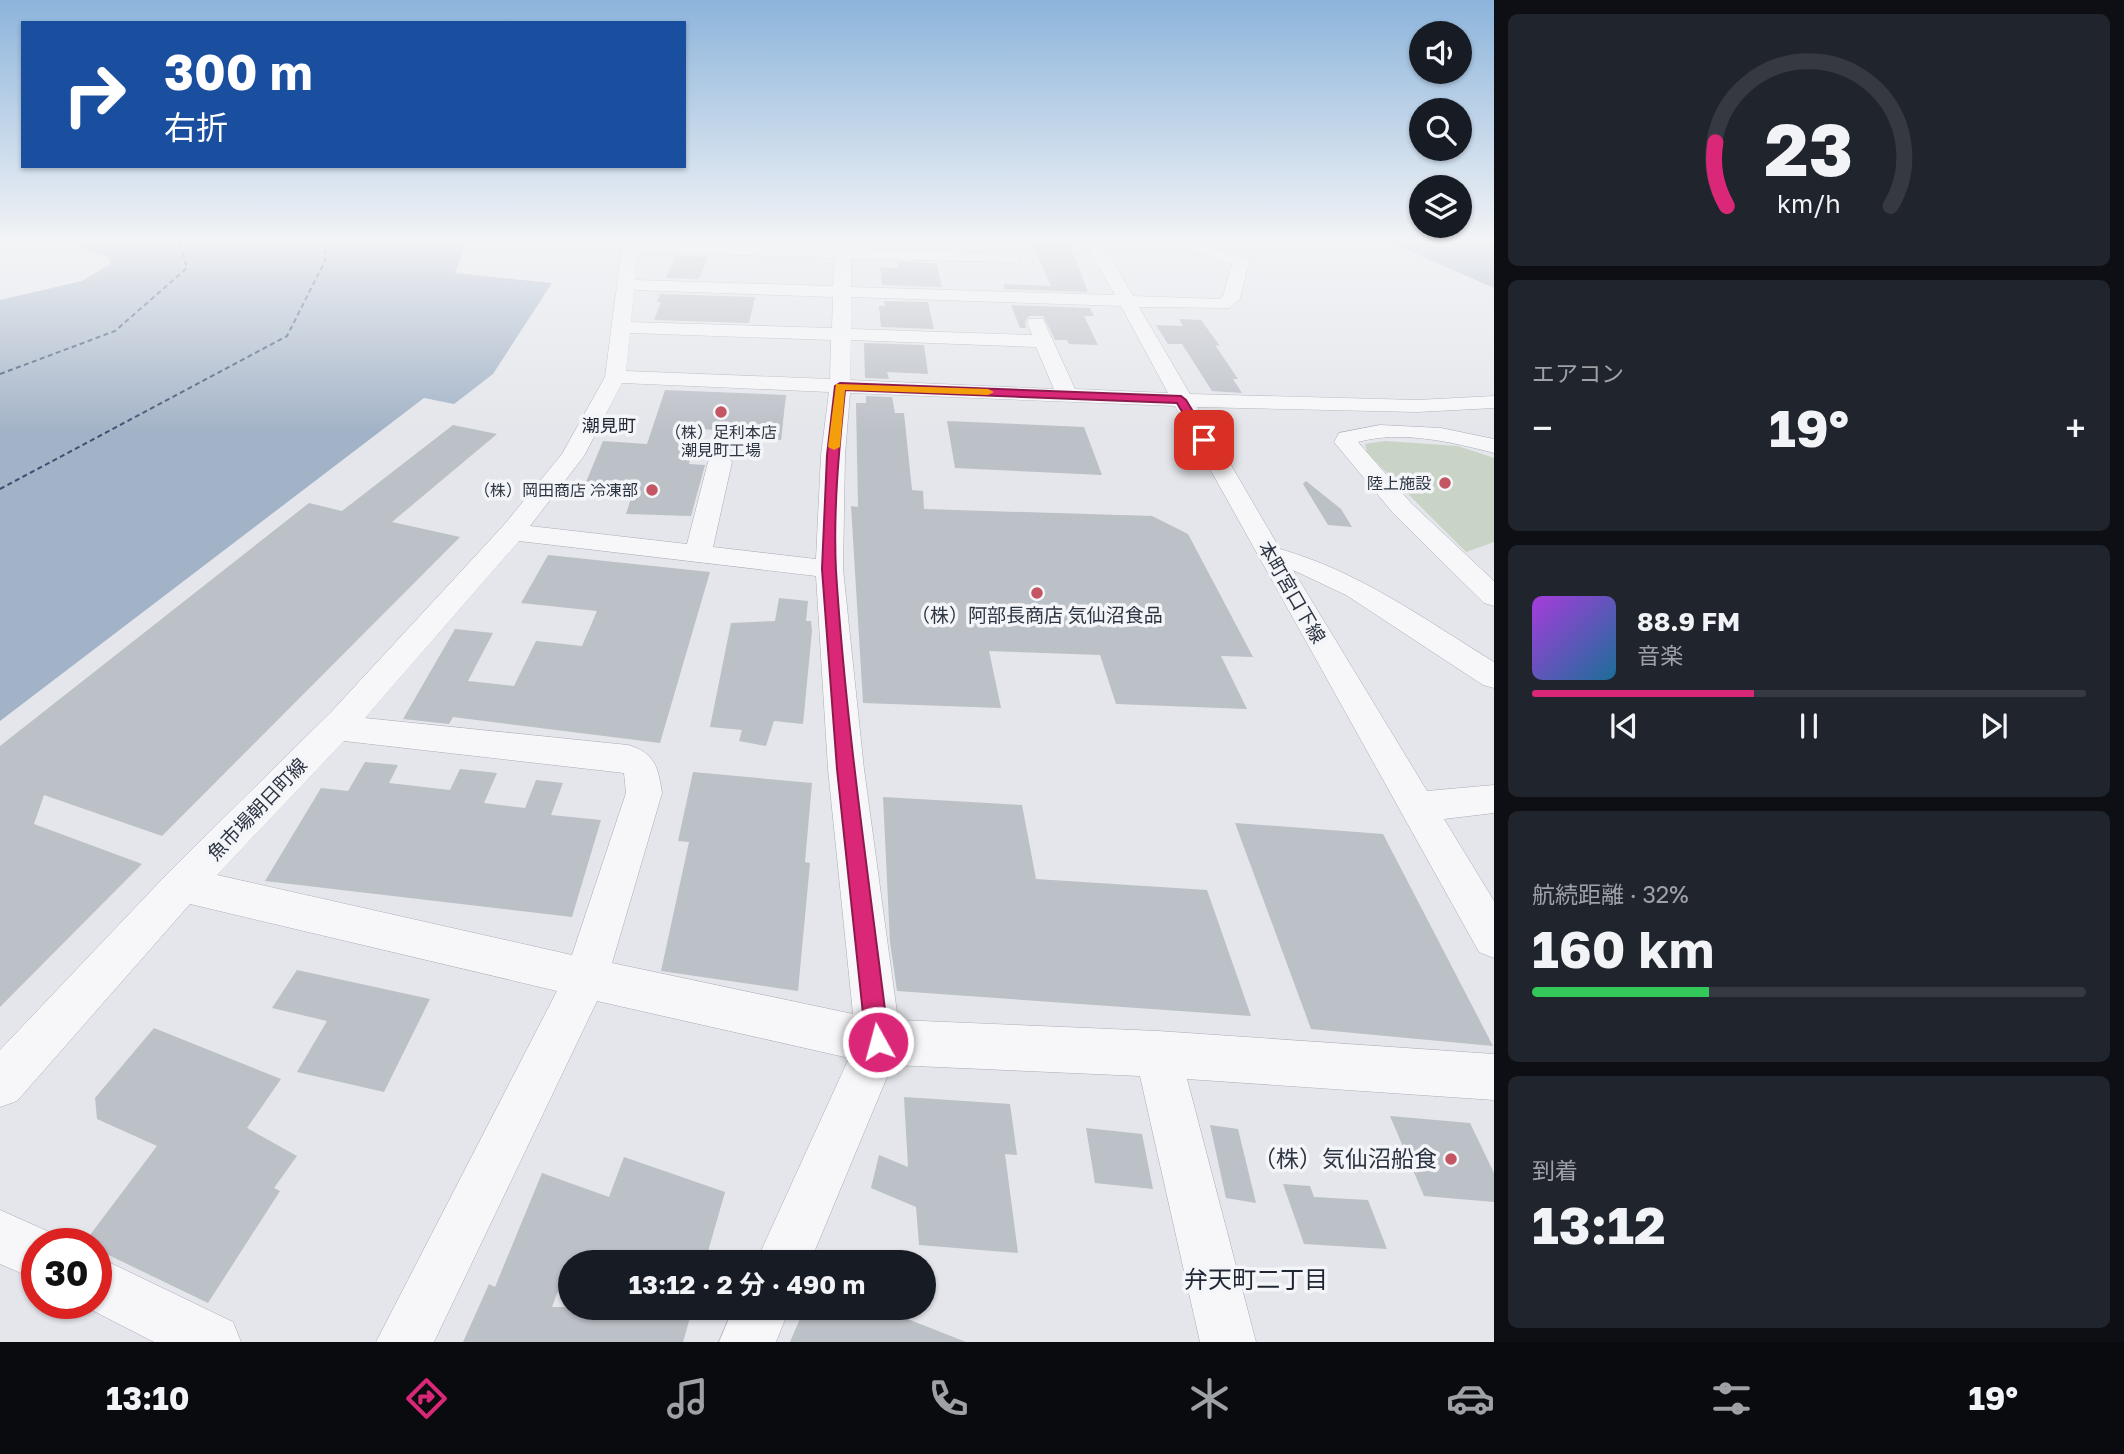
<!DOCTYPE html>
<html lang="ja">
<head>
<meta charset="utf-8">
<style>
	:root { --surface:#171b24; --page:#20242c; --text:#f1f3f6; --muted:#9ea1a6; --line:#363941; --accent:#db2777 }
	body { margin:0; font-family:"Golos Text","Noto Sans JP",sans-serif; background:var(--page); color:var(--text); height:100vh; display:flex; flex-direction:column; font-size:26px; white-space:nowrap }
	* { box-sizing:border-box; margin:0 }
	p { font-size:23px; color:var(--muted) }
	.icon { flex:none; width:38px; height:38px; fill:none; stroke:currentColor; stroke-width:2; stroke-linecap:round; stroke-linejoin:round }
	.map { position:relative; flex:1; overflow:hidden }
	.side { display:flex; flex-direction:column; gap:14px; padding:14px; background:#0d0f14; width:630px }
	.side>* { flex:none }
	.banner { position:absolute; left:21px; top:21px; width:665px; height:147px; border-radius:0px; box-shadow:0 2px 5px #0004; background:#1a4fa0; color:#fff; overflow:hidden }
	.buttons { position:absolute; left:1409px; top:21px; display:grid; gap:14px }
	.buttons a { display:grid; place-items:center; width:63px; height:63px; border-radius:50%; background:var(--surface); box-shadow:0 2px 5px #0004; font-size:35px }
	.speed { position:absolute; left:21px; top:1228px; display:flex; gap:14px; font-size:35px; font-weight:700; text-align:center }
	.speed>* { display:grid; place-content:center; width:91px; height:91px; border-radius:50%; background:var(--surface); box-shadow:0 2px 5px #0004; line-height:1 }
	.speed .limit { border:10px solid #d22; background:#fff; color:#111 }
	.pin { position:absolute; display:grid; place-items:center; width:60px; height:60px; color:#fff; margin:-30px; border-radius:14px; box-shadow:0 4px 10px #0006 }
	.me { position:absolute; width:77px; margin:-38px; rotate:353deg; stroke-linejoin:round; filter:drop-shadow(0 0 5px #0008) }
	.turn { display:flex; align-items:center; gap:24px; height:147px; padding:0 28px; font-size:32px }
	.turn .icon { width:91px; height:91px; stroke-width:2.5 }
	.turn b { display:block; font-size:49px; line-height:60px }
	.big { font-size:52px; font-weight:700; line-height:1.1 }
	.side .card { flex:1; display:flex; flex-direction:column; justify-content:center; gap:10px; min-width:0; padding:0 24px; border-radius:10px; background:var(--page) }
	.side .dial { align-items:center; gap:0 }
	.dial svg { height:182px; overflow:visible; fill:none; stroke:var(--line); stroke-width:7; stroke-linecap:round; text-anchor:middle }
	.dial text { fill:var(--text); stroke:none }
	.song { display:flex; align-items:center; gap:21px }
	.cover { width:84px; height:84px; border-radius:10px; background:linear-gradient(135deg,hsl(280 70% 55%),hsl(200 70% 35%)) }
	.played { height:7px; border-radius:4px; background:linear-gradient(90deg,var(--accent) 40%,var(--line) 40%) }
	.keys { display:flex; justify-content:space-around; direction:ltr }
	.heat { display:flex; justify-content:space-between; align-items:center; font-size:38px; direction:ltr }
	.charge { height:10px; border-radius:5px; background:linear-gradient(90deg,#34c759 32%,var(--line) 0) }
	.trip { position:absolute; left:558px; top:1250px; width:378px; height:70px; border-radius:35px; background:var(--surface); box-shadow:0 2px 5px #0004; font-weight:700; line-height:70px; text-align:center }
	.tabs { display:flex; height:112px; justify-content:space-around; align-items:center; background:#090b0e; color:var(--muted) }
	.tabs .icon { width:49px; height:49px }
	.tabs .current { color:var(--accent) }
	.tabs b { font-size:32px; color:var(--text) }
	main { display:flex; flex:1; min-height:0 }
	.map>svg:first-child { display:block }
	.green { fill:#c9d4c6 }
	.water { fill:#a3b3c7 }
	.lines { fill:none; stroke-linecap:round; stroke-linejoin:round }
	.ferry { stroke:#3b5172; stroke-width:2; stroke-dasharray:5 3.5; stroke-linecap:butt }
	.building { fill:#bcc0c7 }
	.minor-casing { stroke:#a9adb5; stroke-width:1 }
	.minor { fill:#f7f7f9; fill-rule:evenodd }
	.route { fill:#db2777; stroke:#8e194d; stroke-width:2 }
	.slow { fill:#f59e0b }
	.poi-dot { fill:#c35662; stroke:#f4f5f8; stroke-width:2.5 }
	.labels { text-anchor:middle; stroke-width:7; stroke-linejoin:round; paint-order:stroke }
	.far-poi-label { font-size:16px; fill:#2d3442; stroke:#f4f5f8; text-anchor:end }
	.far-neighbourhood-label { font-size:18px; fill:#1f2533; stroke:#f4f5f8 }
	.street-label { font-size:19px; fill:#2d3442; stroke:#f4f5f8 }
	.poi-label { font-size:19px; fill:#2d3442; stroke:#f4f5f8 }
	.near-poi-label { font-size:23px; fill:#2d3442; stroke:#f4f5f8; text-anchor:end }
	.near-neighbourhood-label { font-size:24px; fill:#1f2533; stroke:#f4f5f8 }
</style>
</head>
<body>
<main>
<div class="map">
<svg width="1494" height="1342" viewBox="0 0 1494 1342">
	<rect width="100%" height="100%" fill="#e4e6eb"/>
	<polygon class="green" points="1385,441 1458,446 1494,458 1494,542 1466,552 1367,453 1365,444"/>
	<g class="water">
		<polygon points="71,243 467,243 455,273 552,283 493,374 454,404 424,398 0,721 0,300 82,281 110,264 110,258"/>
		<polygon points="1392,243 1494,243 1494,288 1391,243"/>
	</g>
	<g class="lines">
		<g class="ferry">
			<polyline points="0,374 115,331 187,268 180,243"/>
			<polyline points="0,489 287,336 325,261 325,243"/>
		</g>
	</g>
	<g class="building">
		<polygon points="1032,243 1069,243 1088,292 1005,289 1003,284 1051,286"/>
		<polygon points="675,256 708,257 699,279 666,278"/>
		<polygon points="898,262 936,263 942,287 882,285 880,267 898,268"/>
		<polygon points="660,294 755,297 749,323 654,320 661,302 657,302"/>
		<polygon points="884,301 928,302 934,329 881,327 879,306 885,306"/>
		<polygon points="1011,305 1090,308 1094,316 1084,316 1098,345 1069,344 1067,340 1055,340 1043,316 1029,316 1025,322 1026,328 1020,328"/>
		<polygon points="1179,319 1201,320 1220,346 1215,345 1238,379 1233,379 1242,393 1212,391 1182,344 1168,344 1156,325 1183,326"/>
		<polygon points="864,343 924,345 928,374 887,372 889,379 865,378"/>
		<polygon points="665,390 786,395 781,440 741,438 742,431 697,429 689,464 705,465 691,516 626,514 631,498 598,497 602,483 586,482 603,441 647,444"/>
		<polygon points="866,396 892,397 895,413 904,413 912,490 923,491 924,509 1152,516 1188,534 1253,657 1221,656 1247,709 1116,704 1100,655 989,651 1001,708 863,703 851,506 858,507 856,403 866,403"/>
		<polygon points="947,421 1084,427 1102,475 955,468"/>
		<polygon points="453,425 497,434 392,522 460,537 162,836 44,795 34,824 142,864 0,1007 0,746 309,503 342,511"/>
		<polygon points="1306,481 1341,509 1352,527 1328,525 1303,484"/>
		<polygon points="548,555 710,572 660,743 453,717 449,724 403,719 455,629 493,633 468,681 514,686 536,641 582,646 597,611 521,603"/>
		<polygon points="779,598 808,601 806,621 811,621 812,631 803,724 774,721 766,746 739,741 742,730 710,727 731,623 775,621"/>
		<polygon points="365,762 398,765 389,783 450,790 460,769 497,773 484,803 525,808 536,780 563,783 551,815 601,820 572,917 265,881 321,788 348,791"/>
		<polygon points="693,772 812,783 805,862 810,863 798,991 661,971 689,842 678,841"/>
		<polygon points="883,797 1022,805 1036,879 1207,890 1251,1016 897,991 890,942"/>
		<polygon points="1235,823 1383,834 1493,1046 1311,1029"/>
		<polygon points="297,970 430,999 384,1092 297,1072 327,1021 272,1008"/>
		<polygon points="154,1028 281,1079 247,1128 297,1156 274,1188 280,1191 208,1303 96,1249 96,1244 84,1243 157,1146 97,1119 95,1098"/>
		<polygon points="904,1097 1010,1104 1017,1155 1005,1154 1018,1253 919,1245 916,1207 871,1188 879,1155 908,1167"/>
		<polygon points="1390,1116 1470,1123 1494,1173 1494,1202 1424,1196"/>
		<polygon points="1210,1125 1238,1129 1256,1203 1226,1198"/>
		<polygon points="1086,1128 1142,1134 1153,1189 1095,1183"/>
		<polygon points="624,1157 725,1192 705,1262 569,1262 552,1307 693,1307 683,1342 463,1342 489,1284 495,1287 542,1173 609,1197"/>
		<polygon points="1283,1184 1310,1186 1314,1197 1368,1200 1387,1249 1304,1244"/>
		<polygon points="805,1307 877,1307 966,1342 790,1342"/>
	</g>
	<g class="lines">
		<g class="minor-casing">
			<g id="minor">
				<path d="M619,243L835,249V243H851V249L1012,254L1018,256V262L851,259V287L1115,295L1086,243H1102L1133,296L1219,299L1223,296L1232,264L1171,243H1195L1247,259L1249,262L1240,299L1229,308L1139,307L1190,394L1417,400L1494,396V408L1417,412L1197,407L1280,549C1360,572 1424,619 1494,662V688L1483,685L1346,595L1293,570L1427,791L1494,785V813L1444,819L1494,901V958L1479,952L1175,406L850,393L845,455L843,569L864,769L898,1020L1158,1031L1494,1054V1100L1187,1079L1256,1342H1200L1140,1076L892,1065L810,1262H756L849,1058L597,1001L434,1342H376L557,991L190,904L17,1101L0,1107V1050L168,873L332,711L503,526L562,454L605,377L622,247ZM637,252L835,258L833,286L635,280ZM634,290L833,297L832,328L631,322ZM851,297L1121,306L1168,393L1075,389L1043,319H1029L1027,323L1032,335L851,329ZM630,333L831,340L830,379L626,371ZM851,340L1036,347L1054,389L850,380ZM622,383L829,392L821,455L816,559L713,547L732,462L728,457H712L708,462L687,544L530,526L584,456ZM519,541L816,576L828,769L853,1014L612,963L662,793C658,767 655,753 628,745L365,718ZM344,741L624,773L626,793L572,955L217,875Z"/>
				<path d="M1380,425L1441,428L1494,439V453C1452,442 1401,430 1358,442L1411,503L1494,581V606L1484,603L1393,513L1334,442L1339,433Z"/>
				<polygon points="0,1210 56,1235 60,1244 37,1244 37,1280 0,1264"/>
				<polygon points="96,1256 233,1322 241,1342 154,1342 80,1304 96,1304"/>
				<polygon points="734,1307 790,1307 776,1342 719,1342"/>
			</g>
		</g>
		<use href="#minor" class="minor"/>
	</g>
	<linearGradient id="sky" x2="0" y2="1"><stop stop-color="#8cb4db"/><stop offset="0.56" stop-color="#f3f4f6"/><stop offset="1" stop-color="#f3f4f6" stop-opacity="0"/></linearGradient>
	<rect width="1494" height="431" fill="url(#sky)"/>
	<path class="route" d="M840,383L1181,396L1186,400L1210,440L1200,443L1177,403L845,390C839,449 833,511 836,571C846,728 870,886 889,1042L886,1051L878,1054L870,1051L866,1042L837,769L822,569L827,455L835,386Z"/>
	<polygon class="slow" points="836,384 988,389 994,392 988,395 845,390 840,447 834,450 828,447"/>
	<g class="poi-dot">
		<circle cx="721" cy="412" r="7"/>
		<circle cx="1445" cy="483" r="7"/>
		<circle cx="652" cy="490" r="7"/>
		<circle cx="1037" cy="593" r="7"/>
		<circle cx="1451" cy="1159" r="7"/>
	</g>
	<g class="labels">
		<g class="far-poi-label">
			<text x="721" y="438" text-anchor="middle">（株）足利本店<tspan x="721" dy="18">潮見町工場</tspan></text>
			<text x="1431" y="489">陸上施設</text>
			<text x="638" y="496">（株）岡田商店 冷凍部</text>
		</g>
		<g class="far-neighbourhood-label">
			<text x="609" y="432">潮見町</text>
		</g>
		<g class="street-label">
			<text transform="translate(1292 592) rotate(60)" y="7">本町宮口下線</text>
			<text transform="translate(257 809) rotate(-46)" y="7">魚市場朝日町線</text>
		</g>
		<g class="poi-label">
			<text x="1037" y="622">（株）阿部長商店 気仙沼食品</text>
		</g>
		<g class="near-poi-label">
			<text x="1437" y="1167">（株）気仙沼船食</text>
		</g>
		<g class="near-neighbourhood-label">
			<text x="1256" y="1288">弁天町二丁目</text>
		</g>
	</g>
</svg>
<div class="buttons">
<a><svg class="icon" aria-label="sound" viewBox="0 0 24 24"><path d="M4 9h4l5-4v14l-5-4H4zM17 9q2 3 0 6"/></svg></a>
<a><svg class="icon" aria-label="search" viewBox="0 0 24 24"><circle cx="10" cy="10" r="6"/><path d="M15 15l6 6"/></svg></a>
<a><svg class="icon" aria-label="layers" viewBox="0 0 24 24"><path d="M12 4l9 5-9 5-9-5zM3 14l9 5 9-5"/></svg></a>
</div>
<div class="speed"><div class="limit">30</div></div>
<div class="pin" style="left:1204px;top:440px;background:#d93025"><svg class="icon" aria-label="arrive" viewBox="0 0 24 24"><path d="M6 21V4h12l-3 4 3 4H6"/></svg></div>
<svg class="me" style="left:878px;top:1042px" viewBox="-20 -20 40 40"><circle r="17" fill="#db2777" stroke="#fff" stroke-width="3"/><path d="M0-11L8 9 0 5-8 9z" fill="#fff"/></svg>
<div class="trip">13:12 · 2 分 · 490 m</div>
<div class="banner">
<div class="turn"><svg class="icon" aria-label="right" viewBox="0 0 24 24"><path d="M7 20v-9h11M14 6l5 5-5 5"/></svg><div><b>300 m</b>右折</div></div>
</div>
</div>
<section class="side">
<div class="card dial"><svg viewBox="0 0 100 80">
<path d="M14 69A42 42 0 1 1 86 69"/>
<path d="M14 69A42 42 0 0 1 9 41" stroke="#db2777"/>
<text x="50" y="56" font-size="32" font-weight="700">23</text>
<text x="50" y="72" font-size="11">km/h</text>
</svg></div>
<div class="card"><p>エアコン</p>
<div class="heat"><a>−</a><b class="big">19°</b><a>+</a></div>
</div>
<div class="card">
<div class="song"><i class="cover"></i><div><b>88.9 FM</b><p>音楽</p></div></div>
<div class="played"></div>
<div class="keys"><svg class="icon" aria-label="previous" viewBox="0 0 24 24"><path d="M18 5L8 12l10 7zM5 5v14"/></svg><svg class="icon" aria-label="pause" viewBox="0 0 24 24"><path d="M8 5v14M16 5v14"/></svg><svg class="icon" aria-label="next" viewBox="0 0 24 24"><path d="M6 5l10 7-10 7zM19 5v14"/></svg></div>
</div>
<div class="card"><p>航続距離 · 32%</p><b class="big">160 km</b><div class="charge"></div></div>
<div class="card"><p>到着</p><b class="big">13:12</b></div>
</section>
</main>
<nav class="tabs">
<b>13:10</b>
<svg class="icon current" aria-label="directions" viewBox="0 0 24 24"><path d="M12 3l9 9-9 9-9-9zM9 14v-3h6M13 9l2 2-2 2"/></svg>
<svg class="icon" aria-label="music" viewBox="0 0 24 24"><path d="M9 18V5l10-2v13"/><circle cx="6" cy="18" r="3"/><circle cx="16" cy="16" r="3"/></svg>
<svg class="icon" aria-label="phone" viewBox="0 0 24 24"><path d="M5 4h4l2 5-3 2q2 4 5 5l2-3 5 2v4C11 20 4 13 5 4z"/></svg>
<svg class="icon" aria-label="climate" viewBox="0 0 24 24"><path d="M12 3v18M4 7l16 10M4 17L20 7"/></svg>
<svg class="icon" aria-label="car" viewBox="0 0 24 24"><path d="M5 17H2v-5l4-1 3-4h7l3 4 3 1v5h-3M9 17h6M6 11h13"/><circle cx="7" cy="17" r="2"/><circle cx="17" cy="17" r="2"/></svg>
<svg class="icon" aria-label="filters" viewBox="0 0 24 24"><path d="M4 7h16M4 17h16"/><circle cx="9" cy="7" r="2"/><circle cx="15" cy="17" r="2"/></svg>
<b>19°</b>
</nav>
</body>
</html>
